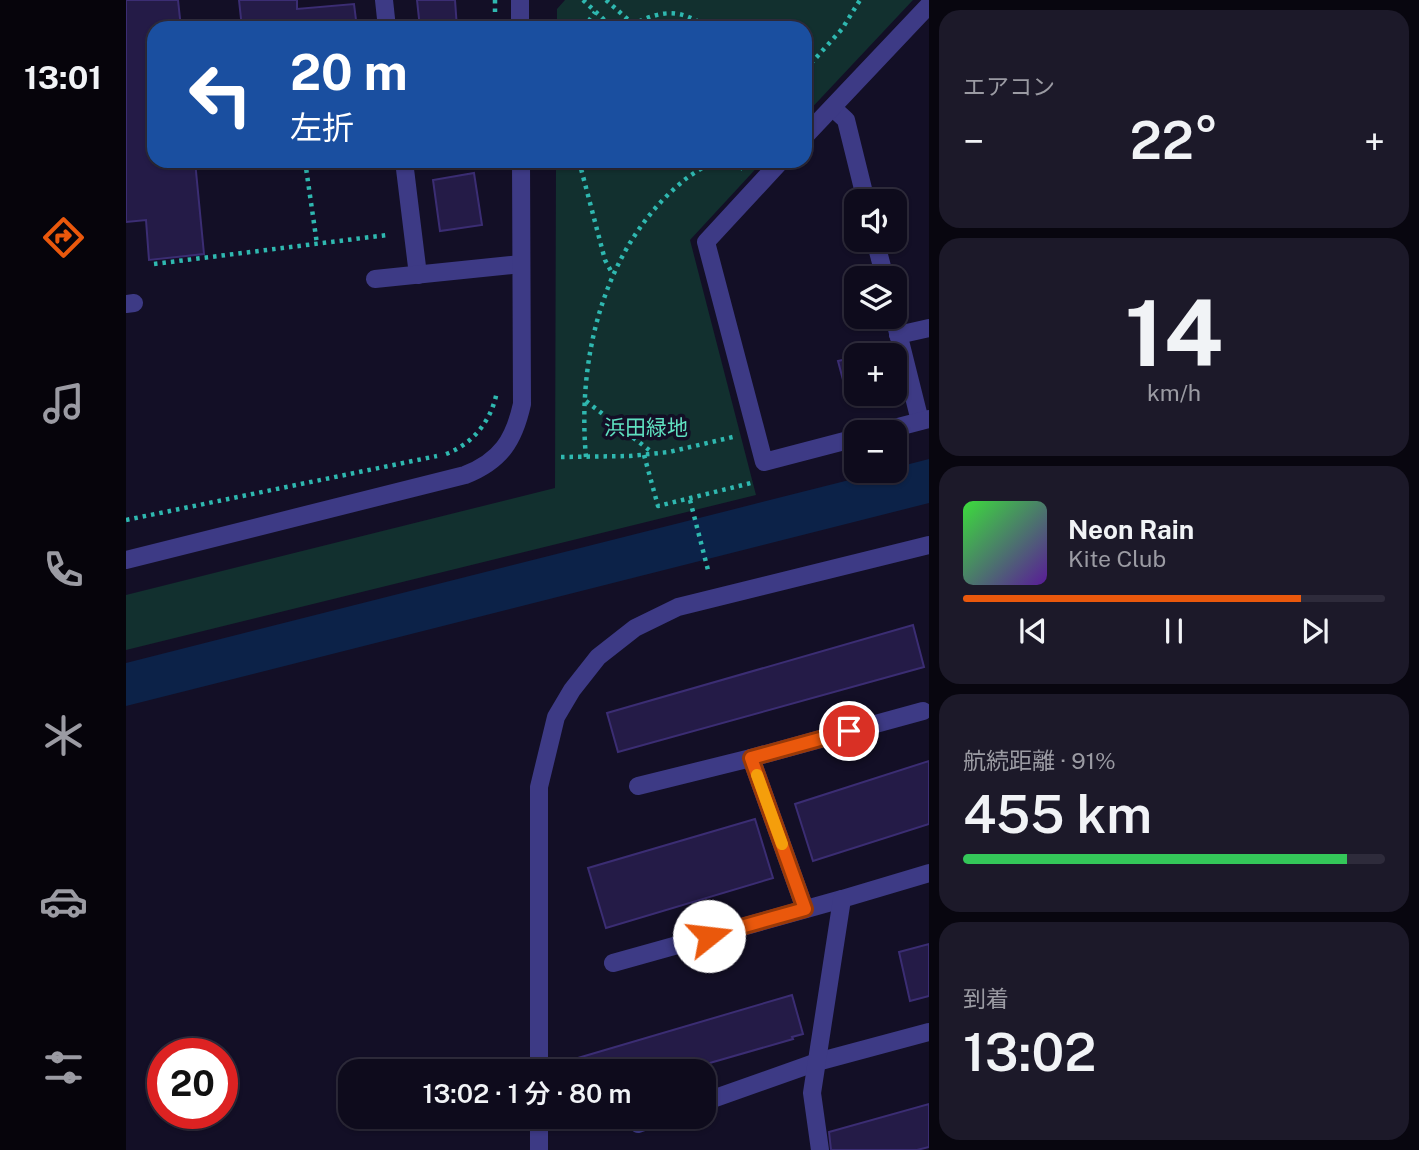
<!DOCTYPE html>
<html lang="ja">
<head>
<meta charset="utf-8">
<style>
	:root { --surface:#0e0b1c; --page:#1c1929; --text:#f1f3f6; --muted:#9b9ba3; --line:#2e2b3b; --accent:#ea580c }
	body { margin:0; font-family:"Public Sans","Noto Sans JP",sans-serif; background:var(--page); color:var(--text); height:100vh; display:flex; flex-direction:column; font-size:26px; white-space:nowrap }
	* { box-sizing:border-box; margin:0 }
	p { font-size:23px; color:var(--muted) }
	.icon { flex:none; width:38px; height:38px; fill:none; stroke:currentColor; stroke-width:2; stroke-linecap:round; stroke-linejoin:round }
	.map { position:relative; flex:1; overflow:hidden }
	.sheet { display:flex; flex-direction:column; gap:10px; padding:10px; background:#08060f; width:490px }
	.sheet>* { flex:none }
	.banner { position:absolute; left:21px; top:21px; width:665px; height:147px; border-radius:21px; box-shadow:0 2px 5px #0004,0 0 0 2px var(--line); background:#1a4fa0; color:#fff; overflow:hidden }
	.fabs { position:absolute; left:718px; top:189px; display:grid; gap:14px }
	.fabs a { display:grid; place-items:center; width:63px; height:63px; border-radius:14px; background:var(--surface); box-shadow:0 2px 5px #0004,0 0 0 2px var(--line); font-size:35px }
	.speed { position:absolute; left:21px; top:1038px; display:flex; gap:14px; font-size:35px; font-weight:700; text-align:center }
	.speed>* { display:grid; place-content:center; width:91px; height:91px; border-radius:50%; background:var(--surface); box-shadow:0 2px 5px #0004,0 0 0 2px var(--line); line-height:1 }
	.speed .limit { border:10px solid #d22; background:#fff; color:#111 }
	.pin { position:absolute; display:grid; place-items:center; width:60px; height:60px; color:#fff; margin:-30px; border:4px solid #fff; border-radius:50%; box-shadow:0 2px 7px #0007 }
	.me { position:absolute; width:77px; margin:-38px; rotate:74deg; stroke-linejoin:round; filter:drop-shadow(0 0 5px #0008) }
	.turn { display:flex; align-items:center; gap:24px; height:147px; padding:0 28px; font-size:32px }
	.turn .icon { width:91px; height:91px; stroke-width:2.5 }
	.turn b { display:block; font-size:49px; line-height:60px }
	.big { font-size:52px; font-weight:600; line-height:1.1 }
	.sheet .widget { flex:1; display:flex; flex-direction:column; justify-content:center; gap:10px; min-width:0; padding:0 24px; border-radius:21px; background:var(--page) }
	.sheet .dial { align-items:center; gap:0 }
	.dial b { font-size:91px; line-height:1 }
	.song { display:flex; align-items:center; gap:21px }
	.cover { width:84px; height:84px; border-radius:10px; background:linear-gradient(135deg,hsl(120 70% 55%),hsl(270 70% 35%)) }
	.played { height:7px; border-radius:4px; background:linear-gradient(90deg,var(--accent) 80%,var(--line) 80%) }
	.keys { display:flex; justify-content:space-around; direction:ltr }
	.heat { display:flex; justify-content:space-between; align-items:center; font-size:38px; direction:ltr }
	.charge { height:10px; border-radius:5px; background:linear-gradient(90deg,#34c759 91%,var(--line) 0) }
	.trip { position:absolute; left:212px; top:1059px; width:378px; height:70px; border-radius:21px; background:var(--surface); box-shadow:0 2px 5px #0004,0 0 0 2px var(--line); font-weight:600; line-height:70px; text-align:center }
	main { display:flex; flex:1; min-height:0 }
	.tabs { display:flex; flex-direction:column; width:126px; justify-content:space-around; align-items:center; background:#06040b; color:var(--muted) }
	.tabs .icon { width:49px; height:49px }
	.tabs .current { color:var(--accent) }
	.tabs b { font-size:32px; color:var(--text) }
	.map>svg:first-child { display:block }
	.green { fill:#12302f }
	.water { fill:#0c2248 }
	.building { fill:#241b47; stroke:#3b2d73; stroke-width:2 }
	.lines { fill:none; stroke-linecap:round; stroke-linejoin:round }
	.path { stroke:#2fb8b0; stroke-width:4.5; stroke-dasharray:3.5 5; stroke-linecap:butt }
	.minor { stroke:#3d3a85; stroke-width:18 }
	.route-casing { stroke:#983908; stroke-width:18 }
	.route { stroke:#ea580c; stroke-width:12 }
	.slow { stroke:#f59e0b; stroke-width:12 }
	.labels { text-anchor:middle; stroke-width:7; stroke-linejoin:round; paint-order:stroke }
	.park-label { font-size:21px; fill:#5fe0c0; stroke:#130f26 }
</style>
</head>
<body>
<main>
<nav class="tabs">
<b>13:01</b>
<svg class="icon current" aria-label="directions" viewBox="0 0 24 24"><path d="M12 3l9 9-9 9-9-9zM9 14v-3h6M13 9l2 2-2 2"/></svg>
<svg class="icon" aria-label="music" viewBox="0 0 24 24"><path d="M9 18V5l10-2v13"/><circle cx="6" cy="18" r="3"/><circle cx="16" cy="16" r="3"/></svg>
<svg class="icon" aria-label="phone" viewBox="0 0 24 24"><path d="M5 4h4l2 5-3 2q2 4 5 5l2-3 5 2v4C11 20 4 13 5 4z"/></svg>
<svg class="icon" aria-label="climate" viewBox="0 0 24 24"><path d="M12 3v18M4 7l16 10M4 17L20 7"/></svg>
<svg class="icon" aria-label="car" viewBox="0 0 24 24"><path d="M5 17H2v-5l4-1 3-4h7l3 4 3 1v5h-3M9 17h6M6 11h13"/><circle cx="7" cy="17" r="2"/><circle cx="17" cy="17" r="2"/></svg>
<svg class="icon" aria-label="filters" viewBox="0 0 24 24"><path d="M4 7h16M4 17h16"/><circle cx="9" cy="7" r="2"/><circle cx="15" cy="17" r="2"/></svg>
</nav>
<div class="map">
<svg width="803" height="1150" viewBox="0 0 803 1150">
	<rect width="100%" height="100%" fill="#130f26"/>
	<g class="green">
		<polygon points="439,0 787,0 679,115 679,28 431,28 431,9"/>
		<polygon points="430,161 637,161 564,240 630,495 0,650 0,595 429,488"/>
	</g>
	<polygon class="water" points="803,459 803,503 0,706 0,663 759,471 768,471 768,468"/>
	<g class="building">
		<polygon points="0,0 52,0 55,28 28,28 28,161 69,161 78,254 23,260 20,220 0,222"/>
		<polygon points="113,0 171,0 171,9 228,4 231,28 116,28"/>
		<polygon points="291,0 329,0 331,28 294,28"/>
		<polygon points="348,173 356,225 314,231 307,180"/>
		<polygon points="730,357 730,392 721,395 712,361"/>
		<polygon points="732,394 766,394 767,397 735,406"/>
		<polygon points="787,625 798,667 492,752 481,713"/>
		<polygon points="803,761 803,824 687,861 669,804"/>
		<polygon points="629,819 647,878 480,928 462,868"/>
		<polygon points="803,944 803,996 784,1001 773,952"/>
		<polygon points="666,995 677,1034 666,1037 667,1039 556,1071 429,1071 428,1065"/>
		<polygon points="803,1104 803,1147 791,1150 705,1150 703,1132"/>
	</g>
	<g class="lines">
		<g class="path">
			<polyline points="369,0 369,13"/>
			<polyline points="457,0 487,28"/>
			<path d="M480,0L507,24C537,10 554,8 582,28"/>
			<polyline points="458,28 469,12"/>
			<polyline points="679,70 716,29 734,0"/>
			<polyline points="179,161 191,244"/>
			<polyline points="453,161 479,260 486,273"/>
			<polyline points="608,161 618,170"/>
			<polyline points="28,264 261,235"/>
			<polyline points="460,401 527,453"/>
			<path d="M320,454C347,444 366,420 371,391"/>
			<polyline points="518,455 532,506 629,482"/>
			<polyline points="435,457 504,456 543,452 611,436"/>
			<path d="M460,457C451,359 477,248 556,182C565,174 577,168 587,161"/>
			<polyline points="564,500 583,574"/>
			<polyline points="0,520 311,456"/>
		</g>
		<g class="minor">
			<polyline points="258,0 261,28"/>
			<polyline points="394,0 394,28"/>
			<polyline points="707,108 720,120 740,201"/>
			<polyline points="679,136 803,5"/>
			<polyline points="278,161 292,275"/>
			<polyline points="655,161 580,242 638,462 730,438"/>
			<polyline points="749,240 759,278"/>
			<polyline points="249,279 395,264"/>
			<polyline points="0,304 8,303"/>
			<polyline points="768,317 794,421"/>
			<polyline points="772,335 803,328"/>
			<polyline points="753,432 803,419"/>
			<path d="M0,560L339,475C375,461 388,440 396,404L395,161"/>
			<polyline points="512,786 625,758"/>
			<polyline points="679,909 625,758 797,711"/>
			<polyline points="487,963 716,899"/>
			<polyline points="413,1071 413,787 430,717 446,690 472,657 509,628 552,607 803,545"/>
			<polyline points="578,1102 691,1062 803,1032"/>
			<polyline points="413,1116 413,1150"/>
			<polyline points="512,1124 535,1116"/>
			<polyline points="694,1150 686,1093 716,899 803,873"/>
		</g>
	</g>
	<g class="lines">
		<g class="route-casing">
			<polyline id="route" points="583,936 679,909 625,758 723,731"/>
		</g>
		<use href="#route" class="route"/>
		<polyline class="slow" points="631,775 656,844"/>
	</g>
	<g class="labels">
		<g class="park-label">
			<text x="520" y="435">浜田緑地</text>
		</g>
	</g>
</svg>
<div class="fabs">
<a><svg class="icon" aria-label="sound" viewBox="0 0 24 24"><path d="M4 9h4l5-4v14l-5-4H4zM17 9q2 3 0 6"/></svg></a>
<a><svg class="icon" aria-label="layers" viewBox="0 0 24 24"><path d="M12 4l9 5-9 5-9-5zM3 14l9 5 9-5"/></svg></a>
<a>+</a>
<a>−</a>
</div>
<div class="speed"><div class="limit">20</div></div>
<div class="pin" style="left:723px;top:731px;background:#d93025"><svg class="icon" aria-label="arrive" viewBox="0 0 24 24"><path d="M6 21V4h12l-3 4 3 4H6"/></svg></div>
<svg class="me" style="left:583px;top:936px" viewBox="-20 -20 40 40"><circle r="19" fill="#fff"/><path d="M0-13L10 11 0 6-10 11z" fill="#ea580c"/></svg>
<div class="trip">13:02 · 1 分 · 80 m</div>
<div class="banner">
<div class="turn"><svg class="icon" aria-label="left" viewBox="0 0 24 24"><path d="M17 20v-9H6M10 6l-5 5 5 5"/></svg><div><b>20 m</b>左折</div></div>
</div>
</div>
<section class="sheet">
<div class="widget"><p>エアコン</p>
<div class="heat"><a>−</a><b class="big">22°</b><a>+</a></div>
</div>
<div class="widget dial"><b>14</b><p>km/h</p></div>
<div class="widget">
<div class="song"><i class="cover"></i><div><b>Neon Rain</b><p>Kite Club</p></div></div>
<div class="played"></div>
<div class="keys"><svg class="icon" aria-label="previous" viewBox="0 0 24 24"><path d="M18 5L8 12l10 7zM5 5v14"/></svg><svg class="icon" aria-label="pause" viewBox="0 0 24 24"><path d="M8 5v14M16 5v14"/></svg><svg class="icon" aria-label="next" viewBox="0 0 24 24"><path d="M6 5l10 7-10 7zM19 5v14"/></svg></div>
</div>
<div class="widget"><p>航続距離 · 91%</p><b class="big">455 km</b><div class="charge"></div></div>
<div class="widget"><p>到着</p><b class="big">13:02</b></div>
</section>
</main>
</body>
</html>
